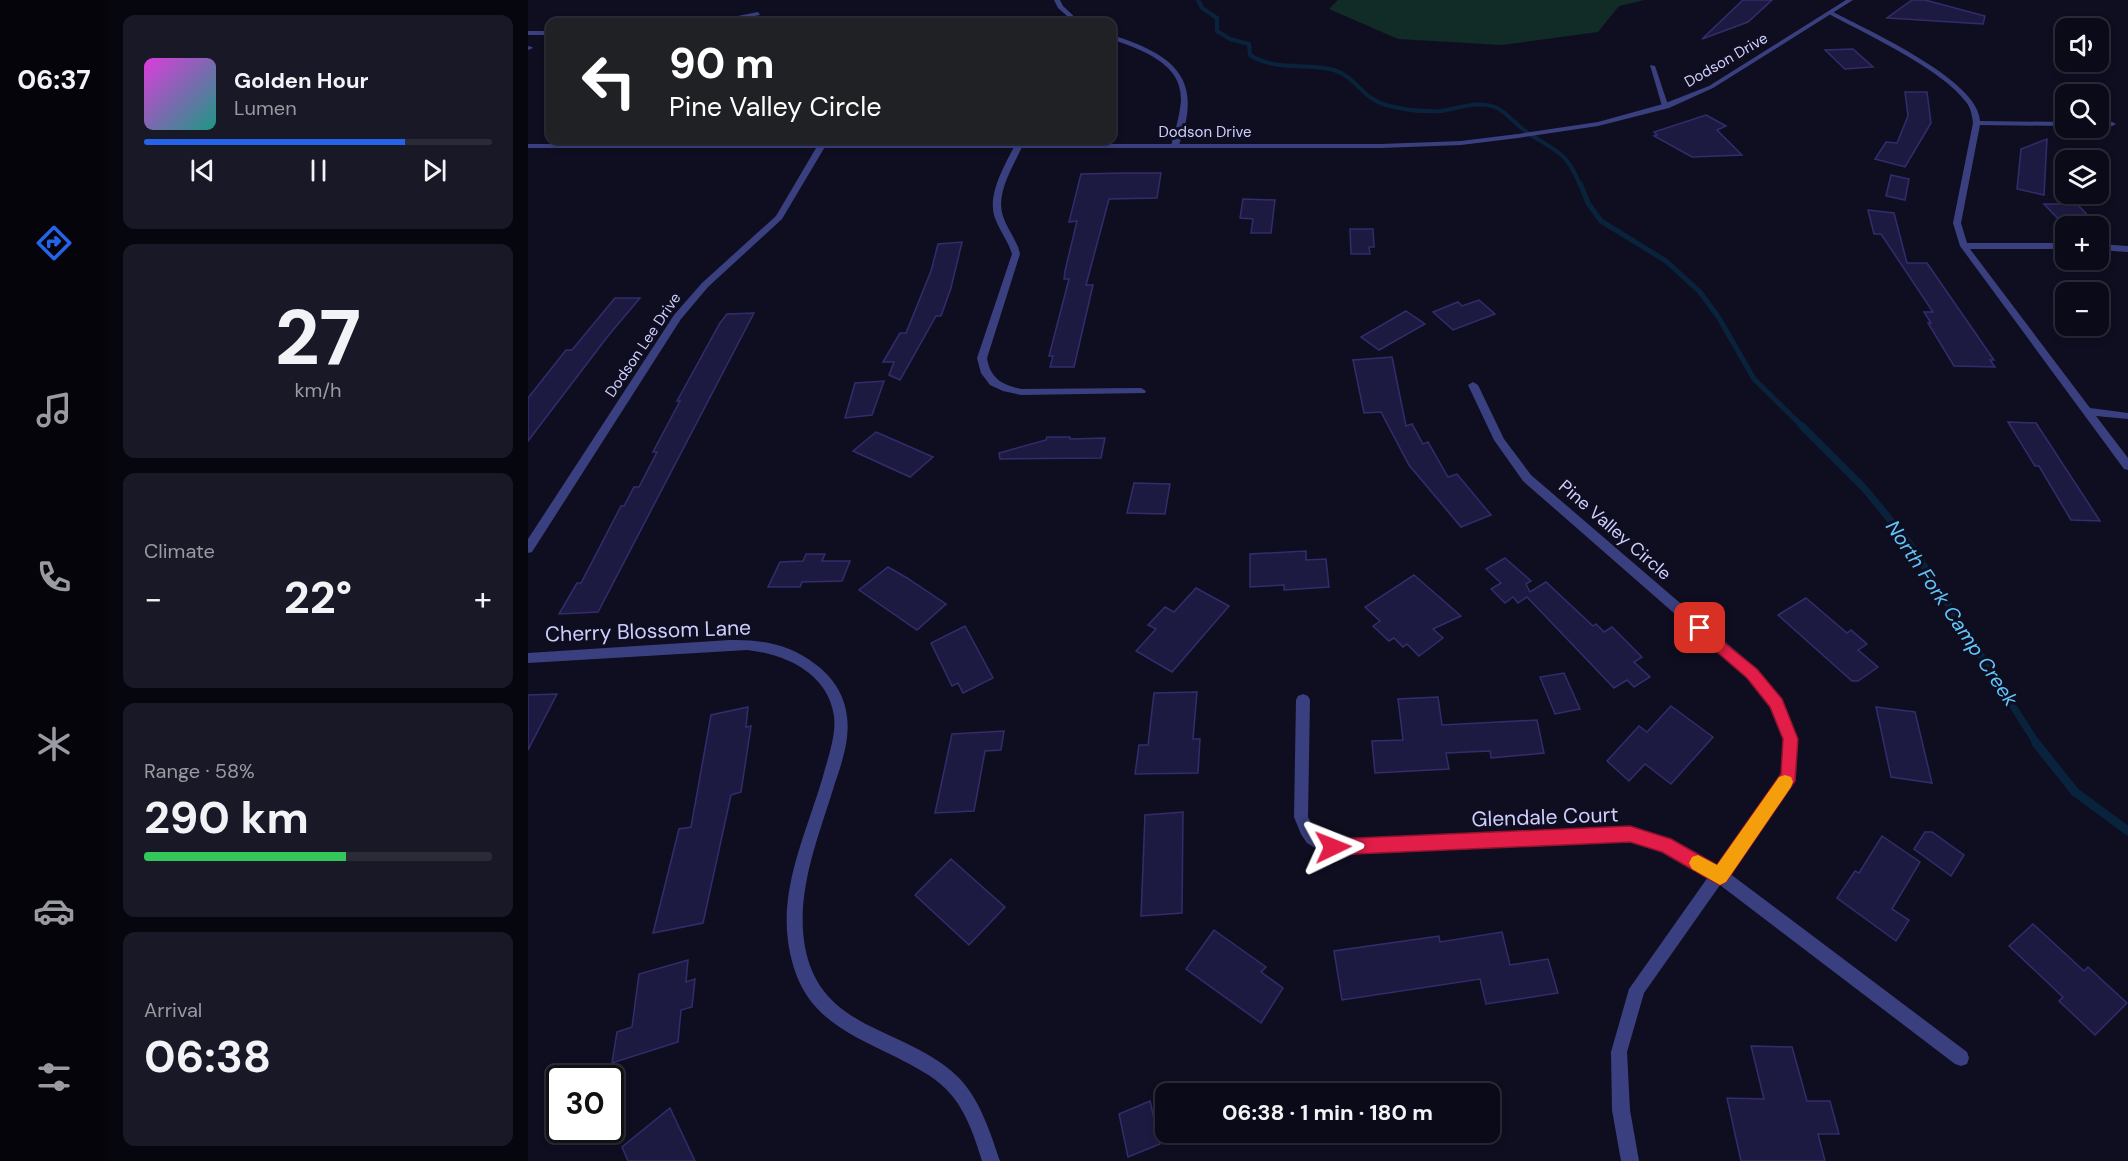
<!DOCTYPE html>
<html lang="en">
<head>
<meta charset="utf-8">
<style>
	:root { --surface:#0b0a19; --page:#191826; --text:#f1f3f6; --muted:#9a9aa2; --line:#2b2b38; --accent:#2563eb }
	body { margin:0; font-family:"DM Sans",sans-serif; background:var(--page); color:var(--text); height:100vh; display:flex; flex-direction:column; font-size:22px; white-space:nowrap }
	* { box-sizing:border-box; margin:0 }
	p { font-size:20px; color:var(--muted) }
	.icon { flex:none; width:33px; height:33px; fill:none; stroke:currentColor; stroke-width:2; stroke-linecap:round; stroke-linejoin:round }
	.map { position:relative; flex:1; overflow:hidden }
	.sheet { display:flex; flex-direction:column; gap:15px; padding:15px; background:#06060e; width:420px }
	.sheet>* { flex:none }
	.top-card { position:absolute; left:18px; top:18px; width:570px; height:126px; border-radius:12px; box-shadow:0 3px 9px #0003,0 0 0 2px var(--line); background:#202124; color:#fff; overflow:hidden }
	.tools { position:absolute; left:1527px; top:18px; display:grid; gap:12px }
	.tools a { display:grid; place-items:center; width:54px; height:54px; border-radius:12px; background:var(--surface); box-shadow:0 3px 9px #0003,0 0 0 2px var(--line); font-size:30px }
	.speed { position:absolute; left:18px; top:1065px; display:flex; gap:12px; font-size:30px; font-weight:700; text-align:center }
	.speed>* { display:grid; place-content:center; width:78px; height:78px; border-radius:50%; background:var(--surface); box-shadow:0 3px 9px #0003,0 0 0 2px var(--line); line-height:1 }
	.speed .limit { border:3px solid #111; border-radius:9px; background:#fff; color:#111 }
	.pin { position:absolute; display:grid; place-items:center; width:51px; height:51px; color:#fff; margin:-26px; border-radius:12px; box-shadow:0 3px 9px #0006 }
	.me { position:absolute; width:66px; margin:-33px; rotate:88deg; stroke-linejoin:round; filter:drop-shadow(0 0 4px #0008) }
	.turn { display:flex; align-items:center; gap:21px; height:126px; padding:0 24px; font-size:27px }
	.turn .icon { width:78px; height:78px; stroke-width:2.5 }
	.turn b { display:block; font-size:42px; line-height:51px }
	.big { font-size:45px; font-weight:700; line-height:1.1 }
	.sheet .tile { flex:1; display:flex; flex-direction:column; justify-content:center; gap:9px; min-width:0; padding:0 21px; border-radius:12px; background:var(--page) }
	.sheet .dial { align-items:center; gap:0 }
	.dial b { font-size:78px; line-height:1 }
	.song { display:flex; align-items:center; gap:18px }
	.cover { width:72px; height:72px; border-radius:9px; background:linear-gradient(135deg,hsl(300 70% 55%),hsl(170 70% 35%)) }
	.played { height:6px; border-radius:3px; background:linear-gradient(90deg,var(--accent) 75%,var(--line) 75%) }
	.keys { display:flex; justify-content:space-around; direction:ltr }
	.heat { display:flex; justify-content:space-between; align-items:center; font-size:33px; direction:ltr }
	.charge { height:9px; border-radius:4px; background:linear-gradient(90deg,#34c759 58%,var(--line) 0) }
	.trip { position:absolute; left:627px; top:1083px; width:345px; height:60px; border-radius:12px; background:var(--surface); box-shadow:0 3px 9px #0003,0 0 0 2px var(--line); font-weight:700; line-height:60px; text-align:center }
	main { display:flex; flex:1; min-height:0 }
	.tabs { display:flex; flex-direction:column; width:108px; justify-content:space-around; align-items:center; background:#04040a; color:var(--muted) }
	.tabs .icon { width:42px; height:42px }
	.tabs .active { color:var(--accent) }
	.tabs b { font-size:27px; color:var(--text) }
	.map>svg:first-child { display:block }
	.green { fill:#112b26 }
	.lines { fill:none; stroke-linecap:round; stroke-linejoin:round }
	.stream-far3 { stroke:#0a233d; stroke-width:4 }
	.stream-far2 { stroke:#0a233d; stroke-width:5 }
	.stream-far1 { stroke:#0a233d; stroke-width:7 }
	.stream { stroke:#0a233d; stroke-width:9 }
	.building { fill:#1d1a41; stroke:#312d6d; stroke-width:1.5 }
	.service { fill:#3a407f; fill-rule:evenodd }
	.minor { fill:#3a407f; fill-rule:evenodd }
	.tertiary { fill:#3a407f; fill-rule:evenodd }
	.route { fill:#e11d48; stroke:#92132f; stroke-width:1.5 }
	.slow { fill:#f59e0b }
	.labels { text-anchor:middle; stroke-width:6; stroke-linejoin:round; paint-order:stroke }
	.far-street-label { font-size:15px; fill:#cfcffe; stroke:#0f0e21 }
	.street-label { font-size:18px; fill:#cfcffe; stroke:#0f0e21 }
	.water-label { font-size:20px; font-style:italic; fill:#60c6fb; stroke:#0f0e21 }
	.near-street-label { font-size:21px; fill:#cfcffe; stroke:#0f0e21 }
</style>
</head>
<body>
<main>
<nav class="tabs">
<b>06:37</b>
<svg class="icon active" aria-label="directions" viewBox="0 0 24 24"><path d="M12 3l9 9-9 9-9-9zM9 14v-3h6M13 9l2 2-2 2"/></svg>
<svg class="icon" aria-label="music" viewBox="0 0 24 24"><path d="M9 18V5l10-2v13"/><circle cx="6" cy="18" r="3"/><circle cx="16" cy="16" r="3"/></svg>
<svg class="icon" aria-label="phone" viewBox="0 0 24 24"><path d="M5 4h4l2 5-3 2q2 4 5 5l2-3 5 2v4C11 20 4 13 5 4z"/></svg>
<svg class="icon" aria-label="climate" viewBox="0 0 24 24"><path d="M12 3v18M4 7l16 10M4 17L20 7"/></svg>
<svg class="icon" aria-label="car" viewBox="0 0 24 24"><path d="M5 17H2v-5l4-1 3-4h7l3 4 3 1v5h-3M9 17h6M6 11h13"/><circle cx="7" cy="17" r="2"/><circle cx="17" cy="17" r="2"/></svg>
<svg class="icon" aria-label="filters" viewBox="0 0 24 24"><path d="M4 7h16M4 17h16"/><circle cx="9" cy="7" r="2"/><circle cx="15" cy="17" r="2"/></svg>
</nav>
<section class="sheet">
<div class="tile">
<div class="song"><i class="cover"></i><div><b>Golden Hour</b><p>Lumen</p></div></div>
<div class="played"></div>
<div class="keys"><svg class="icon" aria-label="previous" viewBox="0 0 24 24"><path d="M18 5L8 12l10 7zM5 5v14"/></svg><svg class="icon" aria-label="pause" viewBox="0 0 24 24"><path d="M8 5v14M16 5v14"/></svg><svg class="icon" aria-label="next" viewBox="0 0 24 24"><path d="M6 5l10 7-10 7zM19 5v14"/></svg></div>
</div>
<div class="tile dial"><b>27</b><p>km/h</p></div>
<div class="tile"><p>Climate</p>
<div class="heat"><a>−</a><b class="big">22°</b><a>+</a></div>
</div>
<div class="tile"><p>Range · 58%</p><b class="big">290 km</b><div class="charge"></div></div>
<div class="tile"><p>Arrival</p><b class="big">06:38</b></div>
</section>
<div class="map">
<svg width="1600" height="1161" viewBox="0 0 1600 1161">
	<rect width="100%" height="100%" fill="#0f0e21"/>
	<polygon class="green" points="810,0 1117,0 1091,6 1070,32 974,45 870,39 801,9"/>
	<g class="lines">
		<path class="stream-far3" d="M670,0L674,8L689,18V31L702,39L721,44L722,55C749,72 777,62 806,70C827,76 836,100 858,105C876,110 895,112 913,111C930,109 949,100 967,107C981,113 990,128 1003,135C1030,152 1039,153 1052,185"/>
		<polyline class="stream-far2" points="1052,183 1060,203 1073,221 1138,261 1172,292 1191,318 1226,379 1275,427"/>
		<polyline class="stream-far1" points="1273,425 1336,488 1382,544 1509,744"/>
		<polyline class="stream" points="1508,743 1547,792 1600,831"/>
	</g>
	<g class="building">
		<polygon points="1215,0 1244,0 1220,22 1174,39"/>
		<polygon points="1384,0 1397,0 1457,16 1455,24 1359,18"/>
		<polygon points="1325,49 1345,67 1317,69 1297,50"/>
		<polygon points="1377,92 1399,92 1403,123 1377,167 1347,159 1358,142 1369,143 1380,116"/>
		<polygon points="1178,115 1198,126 1189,130 1214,155 1164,157 1126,136 1129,135 1126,132"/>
		<polygon points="1519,139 1516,195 1489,189 1493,149"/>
		<polygon points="596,173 633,173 629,198 581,199 558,285 565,285 546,367 522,367 525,356 521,356 541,279 536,279 537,271 549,221 541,222 553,174"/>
		<polygon points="1363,175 1381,179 1377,200 1358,196"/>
		<polygon points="715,199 747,200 743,233 723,233 725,219 712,218"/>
		<polygon points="1516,204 1549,204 1569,225 1536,225"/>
		<polygon points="1340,210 1366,213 1379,263 1399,263 1466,360 1462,360 1467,367 1426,366 1400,323 1403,323 1396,312 1405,312 1353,234 1346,234"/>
		<polygon points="822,229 845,229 846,247 841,247 842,254 823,254"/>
		<polygon points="434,242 423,288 413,316 408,316 372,380 361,375 366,362 355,362 372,333 378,333 403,271 410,244"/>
		<polygon points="87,298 112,298 80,336 0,441 0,398 38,350 44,350"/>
		<polygon points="951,300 967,314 925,330 905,312 930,302 934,306"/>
		<polygon points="878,311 897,324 851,350 833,337"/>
		<polygon points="226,313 70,612 31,614 49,583 53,583 93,506 96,506 106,487 111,487 129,452 125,452 152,401 149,401 192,323 199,314"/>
		<polygon points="864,357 878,426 884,424 895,444 900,442 920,477 929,474 963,515 933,527 881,465 853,412 836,413 825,360"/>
		<polygon points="356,381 344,415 317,418 327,383"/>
		<polygon points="1480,422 1508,423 1572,521 1543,520 1511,466 1507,466"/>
		<polygon points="348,432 405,457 382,477 325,451"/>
		<polygon points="519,437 542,437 542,439 577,438 573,458 472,459 471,453 518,440"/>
		<polygon points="606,483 642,484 637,514 599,513"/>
		<polygon points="778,551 778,560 798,559 801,587 756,590 756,585 722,587 722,554"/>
		<polygon points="278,554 297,554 294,561 322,561 314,581 274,582 272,587 240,587 252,562 275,561"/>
		<polygon points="977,558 1003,581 998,584 1002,592 1018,582 1065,626 1068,624 1076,632 1084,627 1114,657 1106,662 1122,677 1106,687 1099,680 1086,688 999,597 990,603 985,597 977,603 963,589 973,583 958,569"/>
		<polygon points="360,567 379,578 418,604 389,630 331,590"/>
		<polygon points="886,575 933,616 905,629 915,638 891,656 879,644 875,647 866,638 861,641 845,626 852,621 837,607"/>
		<polygon points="668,588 701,606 644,672 608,651 628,629 620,625 637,607 646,612"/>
		<polygon points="1278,598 1319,633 1323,630 1339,644 1330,650 1350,667 1330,681 1324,681 1250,615"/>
		<polygon points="437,626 465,678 435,693 430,683 424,686 403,643"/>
		<polygon points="1036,673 1052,709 1027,714 1012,677"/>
		<polygon points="669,692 665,739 672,739 670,773 607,774 611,745 620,745 626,693"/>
		<polygon points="29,694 0,750 0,695"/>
		<polygon points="910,697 914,725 1009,720 1016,753 963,758 962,751 918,753 921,769 847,773 844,741 875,740 870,699"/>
		<polygon points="1143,706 1185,737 1143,784 1117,764 1101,781 1079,761 1111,726 1119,732"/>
		<polygon points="220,707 218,727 223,726 213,792 203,795 175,923 125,933 151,829 163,827 183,715"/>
		<polygon points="1348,707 1387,712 1404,783 1363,777"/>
		<polygon points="476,731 473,750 457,751 446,811 407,813 424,734"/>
		<polygon points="655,812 654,913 613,916 617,815"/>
		<polygon points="1397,832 1404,832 1436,855 1423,876 1386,849"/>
		<polygon points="1354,836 1392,862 1364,909 1381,920 1368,941 1309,898 1327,871 1331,873"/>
		<polygon points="423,859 477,907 441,945 387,895"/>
		<polygon points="1505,924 1556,971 1560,967 1599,1003 1567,1035 1531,1001 1535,997 1481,946"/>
		<polygon points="686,930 738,967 733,972 755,988 733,1023 658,969"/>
		<polygon points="974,932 982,965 1020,959 1030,993 958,1004 952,979 814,1000 806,951 911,936 912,942"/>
		<polygon points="160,960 158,982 167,979 164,1007 153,1010 150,1042 84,1063 89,1032 104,1027 111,974"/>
		<polygon points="1223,1046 1264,1047 1279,1101 1302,1101 1311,1134 1290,1134 1297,1161 1213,1161 1199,1098 1236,1099"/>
		<polygon points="622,1101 632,1144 600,1157 591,1114"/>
		<polygon points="142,1108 167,1161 100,1161 94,1147"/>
	</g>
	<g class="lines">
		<g class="service">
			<polygon points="0,46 4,47 5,48 0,50"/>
			<polygon points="369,140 377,140 370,147 366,145"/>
		</g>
		<g class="minor">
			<polygon points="526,0 532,0 535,6 552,22 546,22 530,8"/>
			<polygon points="230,12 232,15 191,22 180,22"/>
			<path d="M1301,12H1305C1339,30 1451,80 1452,121L1538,122V126L1452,125L1433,223L1439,243H1538V249H1442L1562,408L1600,413V419L1568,416L1600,458V470L1596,469L1432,246L1425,223L1445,123C1444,115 1443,108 1438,102C1414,69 1338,34 1301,14Z"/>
			<rect x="0" y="31" width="22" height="4"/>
			<path d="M584,35C647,55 677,79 650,148L643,146C647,131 652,115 653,100C654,62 612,50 584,39Z"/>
			<polygon points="1122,65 1127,66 1141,108 1134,106"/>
			<polygon points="1570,122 1584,122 1588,124 1584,126 1570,126"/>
			<polygon points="291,143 298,145 254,219 180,287 153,319 4,552 0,553 0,539 146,315 174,283 248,216"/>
			<path d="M488,143L495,145C486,165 467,193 475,216C479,229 489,240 492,254L459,358C462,378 474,385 493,389L613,388L618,391L617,393L493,395L475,391L462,385L453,373L449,358L484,254C480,240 470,229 466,215C460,192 478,163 488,143Z"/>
			<polygon points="1570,244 1600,246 1600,252 1570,250"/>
			<polygon points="945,382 950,385 976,439 1003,475 1229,669 1254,699 1270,739 1268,776 1201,873 1439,1052 1441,1058 1439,1064 1433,1066 1427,1064 1192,885 1116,993 1099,1052 1102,1110 1111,1161 1093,1161 1084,1110 1083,1052 1101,989 1180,877 1134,851 1102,841 805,854 787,848 779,843 773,834 766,817 768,700 770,696 775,694 780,696 782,700 780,817 789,833 805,840 1102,827 1142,840 1188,866 1254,774 1256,739 1244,706 1219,677 995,481 966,440 940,385"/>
			<path d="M202,640C232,639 263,645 287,664C304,676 317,695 319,717C322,738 314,763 307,783C291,836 267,891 277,947C293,1033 378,1026 430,1077C452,1099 462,1132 472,1161H454C446,1135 437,1108 418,1089C404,1075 385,1066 368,1057C310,1029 270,1012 260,941C252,882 282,825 297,769C302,752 308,733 306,716C300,673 257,654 219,650L0,663V653Z"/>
		</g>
		<polygon class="tertiary" points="1318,0 1325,0 1185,88 1141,108 1070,126 990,138 933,145 853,148 0,148 0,144 853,144 933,141 990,134 1070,122 1135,104 1181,86"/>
	</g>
	<polygon class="route" points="1172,623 1229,669 1254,699 1270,739 1267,781 1198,882 1192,885 1186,882 1134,852 1102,842 805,855 799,853 797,847 799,841 805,839 1102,826 1143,839 1189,865 1253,774 1255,739 1242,707 1219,678 1167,633 1165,628"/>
	<polygon class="slow" points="1257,775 1263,777 1265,782 1263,787 1198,882 1192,885 1164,869 1161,863 1164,857 1170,855 1189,865 1251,777"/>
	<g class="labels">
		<g class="far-street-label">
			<text transform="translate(1198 60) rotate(-30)" y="5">Dodson Drive</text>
			<text x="677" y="137">Dodson Drive</text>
			<text transform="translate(115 345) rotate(-56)" y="5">Dodson Lee Drive</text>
		</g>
		<g class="street-label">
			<text transform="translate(1087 530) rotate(41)" y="6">Pine Valley Circle</text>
		</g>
		<g class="water-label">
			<text transform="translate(1424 613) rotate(56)" y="7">North Fork Camp Creek</text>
		</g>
		<g class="near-street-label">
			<text transform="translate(120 631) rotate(-2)" y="7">Cherry Blossom Lane</text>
			<text transform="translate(1017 817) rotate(-2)" y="7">Glendale Court</text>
		</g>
	</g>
</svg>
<div class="tools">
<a><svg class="icon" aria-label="sound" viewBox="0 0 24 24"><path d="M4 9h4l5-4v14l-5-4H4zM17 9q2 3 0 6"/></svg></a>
<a><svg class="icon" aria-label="search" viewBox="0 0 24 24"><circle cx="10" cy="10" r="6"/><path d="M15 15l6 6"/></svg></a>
<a><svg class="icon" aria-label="layers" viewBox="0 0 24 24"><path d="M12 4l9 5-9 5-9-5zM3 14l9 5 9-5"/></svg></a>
<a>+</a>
<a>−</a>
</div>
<div class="speed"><div class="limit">30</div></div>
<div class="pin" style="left:1172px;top:628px;background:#d93025"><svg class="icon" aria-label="arrive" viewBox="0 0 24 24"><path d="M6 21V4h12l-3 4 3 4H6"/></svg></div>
<svg class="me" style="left:805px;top:847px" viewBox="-20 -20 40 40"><path d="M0-17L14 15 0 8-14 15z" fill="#e11d48" stroke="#fff" stroke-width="4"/></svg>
<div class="trip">06:38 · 1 min · 180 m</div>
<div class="top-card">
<div class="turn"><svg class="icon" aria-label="left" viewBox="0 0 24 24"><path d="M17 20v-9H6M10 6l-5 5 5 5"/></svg><div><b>90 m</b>Pine Valley Circle</div></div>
</div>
</div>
</main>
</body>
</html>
